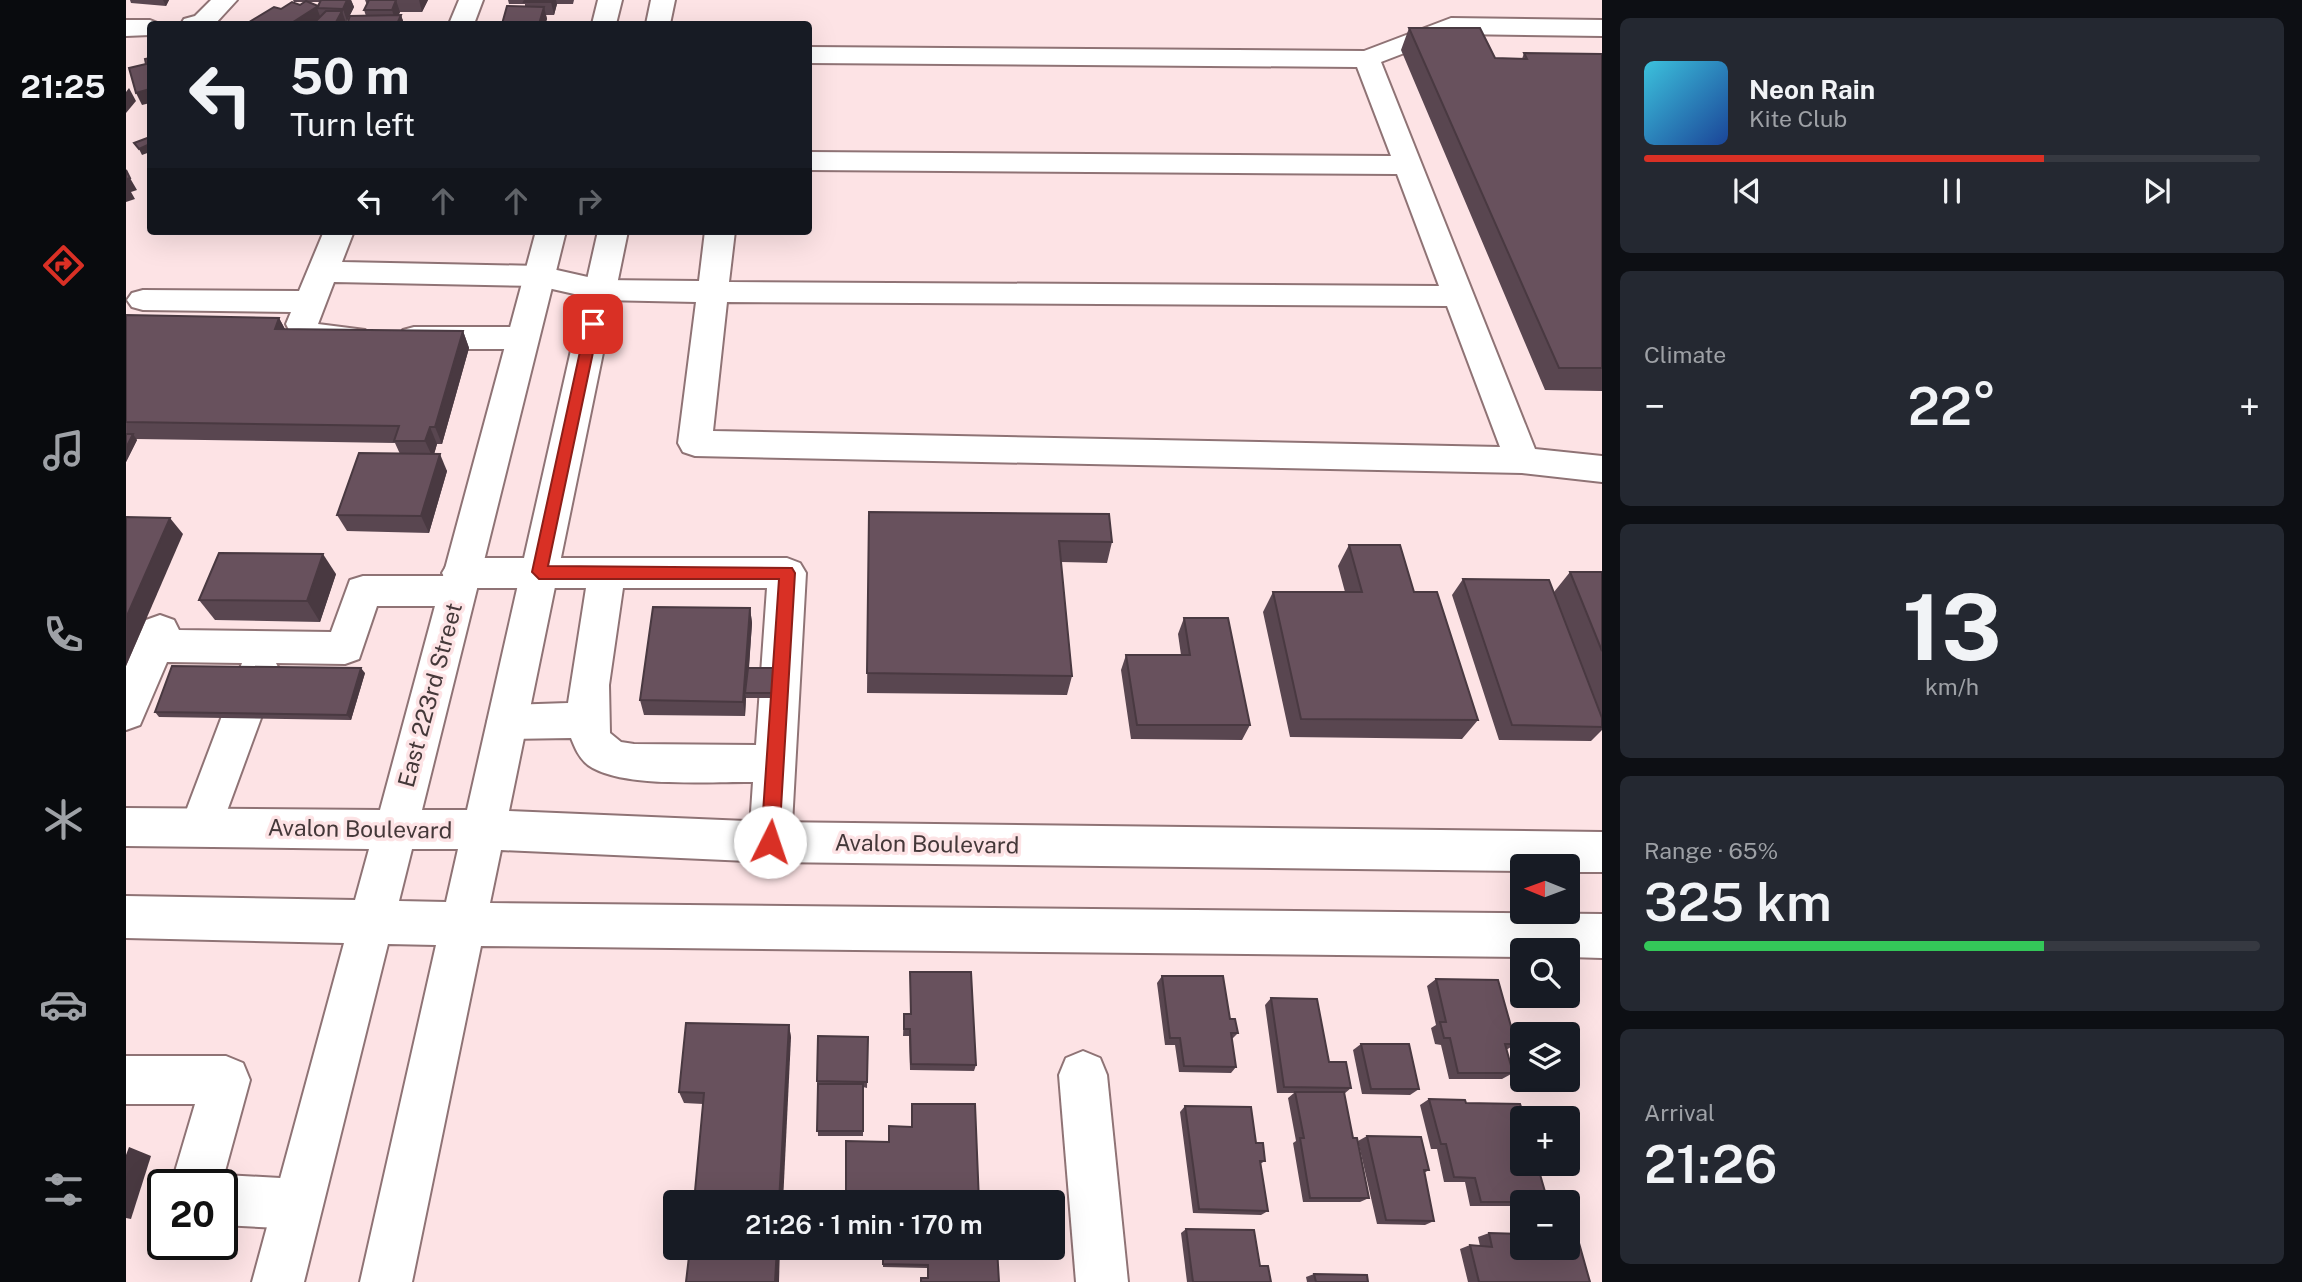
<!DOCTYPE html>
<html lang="en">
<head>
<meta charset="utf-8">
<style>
	:root { --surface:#171b24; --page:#242831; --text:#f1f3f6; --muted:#9ea1a6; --line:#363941; --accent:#d93025 }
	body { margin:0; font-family:"Public Sans",sans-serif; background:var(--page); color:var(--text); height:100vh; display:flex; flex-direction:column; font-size:26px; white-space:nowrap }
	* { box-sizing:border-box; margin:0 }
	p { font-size:23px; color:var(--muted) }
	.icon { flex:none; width:38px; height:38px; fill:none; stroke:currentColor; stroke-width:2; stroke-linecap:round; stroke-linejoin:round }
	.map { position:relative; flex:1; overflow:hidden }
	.side { display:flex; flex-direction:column; gap:18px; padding:18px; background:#0d0f14; width:700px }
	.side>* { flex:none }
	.banner { position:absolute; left:21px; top:21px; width:665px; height:214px; border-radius:7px; box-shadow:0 7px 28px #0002; background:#171b24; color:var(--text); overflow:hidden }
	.needle { width:46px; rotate:271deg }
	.tools { position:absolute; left:1384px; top:854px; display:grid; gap:14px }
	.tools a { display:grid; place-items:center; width:70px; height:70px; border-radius:7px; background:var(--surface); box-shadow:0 7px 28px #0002; font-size:35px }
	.speed { position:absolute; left:21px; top:1169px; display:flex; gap:14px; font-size:35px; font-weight:700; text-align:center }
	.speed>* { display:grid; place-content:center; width:91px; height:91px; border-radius:50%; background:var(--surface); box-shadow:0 7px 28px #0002; line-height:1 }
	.speed .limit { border:4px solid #111; border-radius:10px; background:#fff; color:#111 }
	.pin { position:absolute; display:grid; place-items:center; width:60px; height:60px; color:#fff; margin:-30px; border-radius:14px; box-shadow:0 4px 10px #0006 }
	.me { position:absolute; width:77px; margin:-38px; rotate:4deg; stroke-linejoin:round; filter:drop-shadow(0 0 5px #0008) }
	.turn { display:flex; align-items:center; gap:24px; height:147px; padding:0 28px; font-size:32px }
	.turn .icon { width:91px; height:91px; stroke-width:2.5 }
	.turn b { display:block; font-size:49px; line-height:60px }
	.lanes { display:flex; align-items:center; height:66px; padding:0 28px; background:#0003; justify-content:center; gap:35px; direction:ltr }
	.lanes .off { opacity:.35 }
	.big { font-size:52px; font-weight:600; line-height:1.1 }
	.side .widget { flex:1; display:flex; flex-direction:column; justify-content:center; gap:10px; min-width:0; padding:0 24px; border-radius:10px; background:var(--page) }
	.side .dial { align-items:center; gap:0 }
	.dial b { font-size:91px; line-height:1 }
	.song { display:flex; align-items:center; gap:21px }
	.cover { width:84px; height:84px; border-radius:10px; background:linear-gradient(135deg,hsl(190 70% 55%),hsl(220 70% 35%)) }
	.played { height:7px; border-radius:4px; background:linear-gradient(90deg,var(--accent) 65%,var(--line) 65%) }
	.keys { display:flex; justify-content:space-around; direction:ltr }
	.heat { display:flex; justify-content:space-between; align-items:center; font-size:38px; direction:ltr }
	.charge { height:10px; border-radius:5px; background:linear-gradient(90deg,#34c759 65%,var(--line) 0) }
	.trip { position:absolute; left:537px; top:1190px; width:402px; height:70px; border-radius:7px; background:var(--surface); box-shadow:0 7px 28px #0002; font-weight:600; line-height:70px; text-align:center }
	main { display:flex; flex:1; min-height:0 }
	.menu { display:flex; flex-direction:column; width:126px; justify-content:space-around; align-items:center; background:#090b0e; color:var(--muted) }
	.menu .icon { width:49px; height:49px }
	.menu .selected { color:var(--accent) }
	.menu b { font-size:32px; color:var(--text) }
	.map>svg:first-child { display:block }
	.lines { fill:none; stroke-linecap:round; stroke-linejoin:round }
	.minor-casing { stroke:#8f7375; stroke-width:4 }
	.major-casing { stroke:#8f7375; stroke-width:4 }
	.minor { fill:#fff; fill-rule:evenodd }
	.major { fill:#fff; fill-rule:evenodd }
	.wall { fill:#594650; fill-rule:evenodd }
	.shaded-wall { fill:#493941 }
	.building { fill:#68515d; stroke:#493941; stroke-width:2 }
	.route { fill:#d93025; stroke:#8d1f18; stroke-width:2 }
	.labels { text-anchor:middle; stroke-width:7; stroke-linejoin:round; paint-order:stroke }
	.street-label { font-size:23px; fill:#443839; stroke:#fde3e5 }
</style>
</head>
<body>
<main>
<nav class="menu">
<b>21:25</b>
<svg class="icon selected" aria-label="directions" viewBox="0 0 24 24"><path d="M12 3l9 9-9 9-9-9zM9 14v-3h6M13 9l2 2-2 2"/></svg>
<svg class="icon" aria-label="music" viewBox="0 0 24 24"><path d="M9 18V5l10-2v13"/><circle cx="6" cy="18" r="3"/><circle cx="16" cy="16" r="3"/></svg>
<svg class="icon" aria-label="phone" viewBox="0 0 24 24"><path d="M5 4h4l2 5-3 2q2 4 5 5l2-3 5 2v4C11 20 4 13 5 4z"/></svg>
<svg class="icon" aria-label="climate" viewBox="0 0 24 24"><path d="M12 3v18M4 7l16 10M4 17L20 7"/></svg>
<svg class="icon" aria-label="car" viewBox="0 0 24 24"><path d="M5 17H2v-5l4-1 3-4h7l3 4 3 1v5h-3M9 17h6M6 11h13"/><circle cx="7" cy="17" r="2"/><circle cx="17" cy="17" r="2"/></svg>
<svg class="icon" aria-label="filters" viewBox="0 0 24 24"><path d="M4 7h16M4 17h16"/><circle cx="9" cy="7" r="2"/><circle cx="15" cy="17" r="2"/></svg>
</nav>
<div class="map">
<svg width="1476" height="1282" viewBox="0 0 1476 1282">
	<rect width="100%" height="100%" fill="#fde3e5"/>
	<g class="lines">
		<g class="minor-casing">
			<g id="minor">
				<polygon points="85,0 111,0 89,24 55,24 58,19 69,16"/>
				<polygon points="333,0 357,0 348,24 323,24"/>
				<path d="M1325,18L1476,20V36L1328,34L1255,62L1409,449L1476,456V482L1396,473L569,456L557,452L552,443L570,302L475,300L413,286L208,282L192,324L239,330L244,338L239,346C218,352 188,350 168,340L160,324L165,312L17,310L6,307L1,300L6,293L17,290L173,291L198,231H228L216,262L413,266L475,280L573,281L579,231H609L603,282L1313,286L1271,174L682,170V152L1265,156L1231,67L682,63V47L1238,51ZM601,302L1321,306L1374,447L587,431Z"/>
				<polygon points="0,20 24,20 34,24 24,24 24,35 0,36"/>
				<polygon points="288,327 397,327 408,330 413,338 408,346 397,349 288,349 277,346 272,338 277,330"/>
				<path d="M335,558H661L674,563L680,573L665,842L659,856L644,862L629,856L623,842L627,782C585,781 496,789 462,765C453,758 449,748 445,738L381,739L367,734L361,722L367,710L381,705L442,703L460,588H348L350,591L344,602L331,606H251L233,659L219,664L150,663L153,669L90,841L75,846L60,841L54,827L116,663L41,662L14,725L0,730V666L20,620L34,615L48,620L53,630L205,632L224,580L237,576H318L316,573L322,563ZM497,588H641L630,745L508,744L495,742L484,733L483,685Z"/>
				<polygon points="957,1051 974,1058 981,1075 1002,1282 950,1282 933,1075 940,1058"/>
				<polygon points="0,1056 100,1056 117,1063 124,1080 98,1175 172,1179 190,1186 197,1204 190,1222 172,1229 96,1225 96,1185 45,1185 69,1104 0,1104"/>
			</g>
		</g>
		<g class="major-casing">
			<g id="major">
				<polygon points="472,0 496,0 490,24 466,24"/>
				<polygon points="525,0 549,0 544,24 520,24"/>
				<path d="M410,231H440L296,810H341L472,231H502L383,811L644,822L1476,832V872H1442V866H1396V871L644,862L375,850L364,903L1476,914V958L1442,957V950H1396V957L355,946L286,1282H234L310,945L262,944L178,1282H126L218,943L0,938V896L229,900L243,849L0,846V808L254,810ZM286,849H332L320,902L273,901Z"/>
			</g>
		</g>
		<use href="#minor" class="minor"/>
		<use href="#major" class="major"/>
	</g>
	<g class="wall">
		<polygon points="4,0 43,0 40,6 5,3"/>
		<path d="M167,0H225L228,7L221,21H219L220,23L155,9L174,5L179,2H168ZM182,2H194L192,6Z"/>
		<polygon points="239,0 302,0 296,12 274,12 272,15 275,15 278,24 221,24 240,16 238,10 241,5"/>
		<polygon points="382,0 448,0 447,4 431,4 428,15 420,15 421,19 419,24 376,24 399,7 399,4 383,4"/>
		<polygon points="1283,28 1369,58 1396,59 1398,53 1476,54 1476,391 1419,390 1275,50"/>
		<polygon points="0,315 153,318 159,329 337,331 343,348 316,444 311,444 308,454 321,471 303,533 221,531 211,515 274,454 269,443 10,439 11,440 0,462"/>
		<polygon points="743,512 986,542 981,563 935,562 946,676 941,695 741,693"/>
		<polygon points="1223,545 1288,592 1352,720 1336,739 1164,737 1137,612 1147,592 1219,592 1212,566"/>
		<polygon points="1444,572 1476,572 1476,730 1465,741 1373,740 1326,595 1337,579 1428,592"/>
		<polygon points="210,574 194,622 89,620 73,600"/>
		<polygon points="624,608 626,623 623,668 648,668 647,698 620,698 619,716 518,715 514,700"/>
		<polygon points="1058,618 1124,725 1116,740 1005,739 995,670 1000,655 1055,655 1052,634"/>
		<polygon points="239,673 225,720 33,717 29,712"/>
		<polygon points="784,972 850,1065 848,1071 784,1070 783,1036 777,1036 778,1014 784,1014"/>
		<polygon points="1036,976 1104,1019 1112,1033 1106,1039 1110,1067 1105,1073 1053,1072 1049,1045 1039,1045 1031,983"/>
		<polygon points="1310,979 1390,1044 1380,1050 1387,1073 1376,1079 1323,1079 1315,1045 1309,1044 1305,1028 1310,1025 1301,986"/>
		<polygon points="1145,998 1203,1062 1225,1088 1218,1094 1227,1138 1243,1198 1234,1202 1177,1202 1167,1143 1170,1141 1162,1098 1168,1093 1151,1093 1139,1005"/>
		<polygon points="663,1025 665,1038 577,1104 558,1103 553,1092"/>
		<polygon points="742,1037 741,1088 737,1087 737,1136 692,1136 691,1081"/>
		<polygon points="1235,1044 1293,1089 1284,1095 1236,1094 1227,1050"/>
		<polygon points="1303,1099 1340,1103 1396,1202 1396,1206 1344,1206 1339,1182 1318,1182 1311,1149 1305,1149 1294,1105"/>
		<polygon points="1059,1106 1139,1161 1134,1164 1142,1211 1135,1215 1067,1213 1054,1112"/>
		<polygon points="1241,1136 1303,1170 1298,1173 1308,1221 1299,1225 1251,1224 1232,1141"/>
		<polygon points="1060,1229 1134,1266 1145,1282 1061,1282 1055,1233"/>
		<polygon points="1363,1233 1464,1282 1342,1282 1334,1249 1344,1245 1354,1246 1352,1237"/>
		<polygon points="757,1248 873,1282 794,1282 795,1278 801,1278 801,1268 757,1267"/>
		<polygon points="1188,1274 1242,1282 1181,1282 1180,1277"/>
	</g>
	<g class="shaded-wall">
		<polygon points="37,0 43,0 40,6"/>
		<polygon points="221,0 225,0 228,7 221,21 217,9"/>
		<polygon points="270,0 274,12 270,23 266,10"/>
		<polygon points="293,0 302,0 296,12"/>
		<polygon points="426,0 430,0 431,4 428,15 425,2"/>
		<polygon points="192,6 191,8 195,19 187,24 164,24"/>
		<polygon points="418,7 421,19 419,24 413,24"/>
		<polygon points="216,11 220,23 219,24 209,24"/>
		<polygon points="275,15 278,24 271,24"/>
		<polygon points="3,88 10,101 0,113 0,92"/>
		<polygon points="24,89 24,103 16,105 10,93"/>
		<polygon points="24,144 24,152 16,155 13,149"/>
		<polygon points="4,178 11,190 5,192 9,199 0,202 0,179"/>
		<polygon points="153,318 162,335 149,329"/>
		<polygon points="337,331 343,348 316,444 309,427"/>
		<polygon points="304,427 311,444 307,458 299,441"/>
		<polygon points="7,434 11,440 0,462 0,448"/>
		<polygon points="314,454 321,471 303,533 295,516"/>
		<polygon points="44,518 57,534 0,666 0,618"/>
		<polygon points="197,554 210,574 194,622 181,601"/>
		<polygon points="624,608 626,623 621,693 619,693 620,698 619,716 617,702"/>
		<polygon points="235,668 239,673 225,720 221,715"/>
		<polygon points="663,1025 665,1038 657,1202 653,1202"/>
		<polygon points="3,1147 25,1156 5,1219 0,1218 0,1155"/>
		<polygon points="651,1248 654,1248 653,1282 649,1282"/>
	</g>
	<g class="building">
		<polygon points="195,0 221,0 217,9 191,8"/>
		<polygon points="243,0 270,0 266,10 238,10"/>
		<polygon points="399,0 426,0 425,2 398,2"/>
		<polygon points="180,1 192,6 164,24 120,24 148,7 155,9 166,2 174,5"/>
		<polygon points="381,6 418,7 413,24 376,24"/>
		<polygon points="200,11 216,11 209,24 187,24"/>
		<polygon points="275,15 271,24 221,24 224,16"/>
		<polygon points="1283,28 1354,28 1369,58 1401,59 1398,53 1476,54 1476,368 1433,368"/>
		<polygon points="24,58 24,89 10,93 3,68 20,64 19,59"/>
		<polygon points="24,137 24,144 13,149 8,143"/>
		<polygon points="0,170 4,178 0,179"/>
		<polygon points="0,315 153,318 149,329 337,331 309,427 304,427 299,441 268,441 273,426 0,422"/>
		<polygon points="0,434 7,434 0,448"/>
		<polygon points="233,453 314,454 295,516 211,515"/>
		<polygon points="743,512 983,514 986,542 933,541 946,676 741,673"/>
		<polygon points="0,517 44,518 0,618"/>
		<polygon points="1223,545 1274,545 1288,592 1311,592 1352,720 1175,719 1147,592 1236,592"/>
		<polygon points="93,553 197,554 181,601 73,600"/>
		<polygon points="1444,572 1476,572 1476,651"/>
		<polygon points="1337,579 1423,580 1476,718 1476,727 1386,725"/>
		<polygon points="527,607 624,608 617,702 514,700"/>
		<polygon points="1058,618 1102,618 1124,725 1011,725 1000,655 1064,655"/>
		<polygon points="46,666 235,668 221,715 29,712"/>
		<polygon points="622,668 648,668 646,693 619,693"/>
		<polygon points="784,972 845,972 850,1065 785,1064 784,1029 778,1029 778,1014 785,1014"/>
		<polygon points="1036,976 1097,976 1104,1019 1109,1019 1112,1033 1105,1033 1110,1067 1058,1066 1054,1038 1044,1038"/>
		<polygon points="1310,979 1372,980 1390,1044 1379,1044 1387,1073 1332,1073 1324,1038 1318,1038 1314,1022 1320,1022"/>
		<polygon points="1145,998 1191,999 1203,1062 1220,1062 1225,1088 1158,1087"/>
		<polygon points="560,1023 663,1025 653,1202 568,1202 578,1093 553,1092"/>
		<polygon points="692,1036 742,1037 741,1082 691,1081"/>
		<polygon points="1235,1044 1283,1044 1293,1089 1245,1089"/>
		<polygon points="692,1084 737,1084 737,1131 691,1131"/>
		<polygon points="1169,1092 1218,1092 1227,1138 1231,1138 1243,1198 1184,1198 1174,1138 1178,1138"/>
		<polygon points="1303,1099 1339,1100 1340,1103 1394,1104 1399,1118 1396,1118 1396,1164 1411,1164 1422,1202 1355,1202 1349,1178 1328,1177 1320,1144 1315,1144"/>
		<polygon points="786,1104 849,1104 853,1202 720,1202 720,1141 763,1142 763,1126 786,1127"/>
		<polygon points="1059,1106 1125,1107 1130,1143 1137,1143 1139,1161 1134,1161 1142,1211 1073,1209"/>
		<polygon points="1241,1136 1295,1137 1303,1170 1298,1170 1308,1221 1260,1220"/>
		<polygon points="1060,1229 1128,1230 1134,1266 1142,1266 1145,1282 1067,1282"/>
		<polygon points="1363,1233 1396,1234 1396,1248 1442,1248 1442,1235 1451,1236 1464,1282 1353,1282 1344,1245 1366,1247"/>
		<polygon points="564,1248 651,1248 649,1282 560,1282"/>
		<polygon points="757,1248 871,1248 873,1282 795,1282 795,1278 802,1278 802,1265 757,1264"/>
		<polygon points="1188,1274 1241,1275 1242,1282 1190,1282"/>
	</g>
	<polygon class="route" points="467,320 473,324 422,566 666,568 669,573 653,842 650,848 644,850 638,848 635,842 653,579 413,579 406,572 460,324"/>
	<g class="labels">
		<g class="street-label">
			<text transform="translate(304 695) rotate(-75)" y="8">East 223rd Street</text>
			<text transform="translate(234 829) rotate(1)" y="8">Avalon Boulevard</text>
			<text transform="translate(801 844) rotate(1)" y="8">Avalon Boulevard</text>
		</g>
	</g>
</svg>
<div class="tools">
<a><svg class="needle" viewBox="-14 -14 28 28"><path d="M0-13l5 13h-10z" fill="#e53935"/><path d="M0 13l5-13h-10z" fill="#9ea1a6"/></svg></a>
<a><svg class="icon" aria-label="search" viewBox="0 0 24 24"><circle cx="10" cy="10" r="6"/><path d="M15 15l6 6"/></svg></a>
<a><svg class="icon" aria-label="layers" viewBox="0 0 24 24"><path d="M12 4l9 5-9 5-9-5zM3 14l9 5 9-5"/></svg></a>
<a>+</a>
<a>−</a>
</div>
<div class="speed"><div class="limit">20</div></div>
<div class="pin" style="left:467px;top:324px;background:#d93025"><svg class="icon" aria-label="arrive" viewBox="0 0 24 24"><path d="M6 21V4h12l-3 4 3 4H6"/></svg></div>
<svg class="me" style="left:644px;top:842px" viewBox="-20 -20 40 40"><circle r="19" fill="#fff"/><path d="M0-13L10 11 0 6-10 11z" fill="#d93025"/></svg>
<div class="trip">21:26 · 1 min · 170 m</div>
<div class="banner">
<div class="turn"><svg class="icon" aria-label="left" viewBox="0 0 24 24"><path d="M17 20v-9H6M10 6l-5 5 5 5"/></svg><div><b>50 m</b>Turn left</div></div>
<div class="lanes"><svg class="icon" aria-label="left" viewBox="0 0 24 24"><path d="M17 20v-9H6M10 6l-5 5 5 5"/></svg><svg class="icon off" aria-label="ahead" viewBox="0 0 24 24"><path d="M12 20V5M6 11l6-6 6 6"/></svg><svg class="icon off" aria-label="ahead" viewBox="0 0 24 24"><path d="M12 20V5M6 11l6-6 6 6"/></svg><svg class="icon off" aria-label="right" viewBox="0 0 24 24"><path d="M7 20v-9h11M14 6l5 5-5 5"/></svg></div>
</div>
</div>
<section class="side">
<div class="widget">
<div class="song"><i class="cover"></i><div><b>Neon Rain</b><p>Kite Club</p></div></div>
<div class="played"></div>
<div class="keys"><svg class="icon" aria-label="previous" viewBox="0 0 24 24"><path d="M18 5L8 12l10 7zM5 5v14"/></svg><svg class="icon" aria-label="pause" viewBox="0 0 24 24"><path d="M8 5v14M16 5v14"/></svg><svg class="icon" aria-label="next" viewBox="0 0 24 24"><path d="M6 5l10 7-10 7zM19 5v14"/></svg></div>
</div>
<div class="widget"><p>Climate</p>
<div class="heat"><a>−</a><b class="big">22°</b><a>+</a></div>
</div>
<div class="widget dial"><b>13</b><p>km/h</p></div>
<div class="widget"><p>Range · 65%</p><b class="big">325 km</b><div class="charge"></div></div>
<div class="widget"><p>Arrival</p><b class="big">21:26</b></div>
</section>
</main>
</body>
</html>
